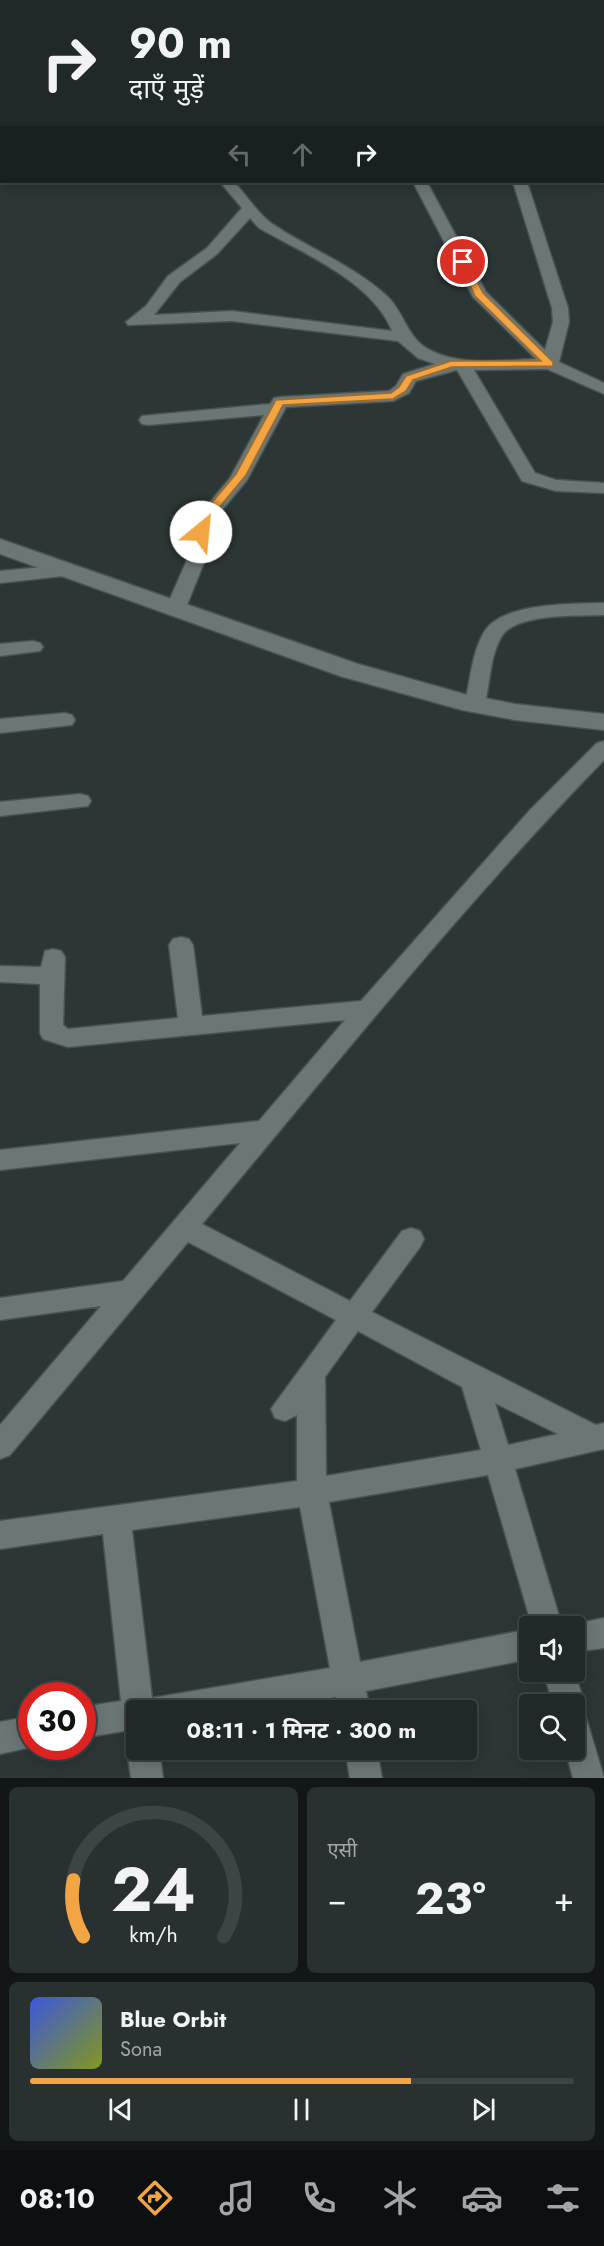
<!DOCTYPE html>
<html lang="hi">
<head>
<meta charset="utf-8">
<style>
	:root { --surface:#202828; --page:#283030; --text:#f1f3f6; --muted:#a2a6a8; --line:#3d4445; --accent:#f3a443 }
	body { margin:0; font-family:Jost,"Noto Sans Devanagari",sans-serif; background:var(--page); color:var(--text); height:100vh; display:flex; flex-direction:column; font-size:22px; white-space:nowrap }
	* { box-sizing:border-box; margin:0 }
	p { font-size:20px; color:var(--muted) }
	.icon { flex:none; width:33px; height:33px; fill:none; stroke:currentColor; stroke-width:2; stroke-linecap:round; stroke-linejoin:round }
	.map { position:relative; height:1778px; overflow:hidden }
	.drawer { display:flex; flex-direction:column; gap:9px; padding:9px; background:#121616; flex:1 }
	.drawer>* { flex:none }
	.banner { position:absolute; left:0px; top:0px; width:604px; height:183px; box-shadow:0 3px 15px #0003,0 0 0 2px var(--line); background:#202828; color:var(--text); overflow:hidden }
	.controls { position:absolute; left:519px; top:1616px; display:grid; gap:12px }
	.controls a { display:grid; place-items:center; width:66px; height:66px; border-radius:6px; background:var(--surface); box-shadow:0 3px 15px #0003,0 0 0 2px var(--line); font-size:30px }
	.speed { position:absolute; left:18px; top:1682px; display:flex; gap:12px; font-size:30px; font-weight:700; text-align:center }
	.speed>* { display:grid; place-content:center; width:78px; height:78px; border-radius:50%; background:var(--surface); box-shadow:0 3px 15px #0003,0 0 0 2px var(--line); line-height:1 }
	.speed .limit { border:9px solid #d22; background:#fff; color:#111 }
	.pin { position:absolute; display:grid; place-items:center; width:51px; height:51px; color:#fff; margin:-26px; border:3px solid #fff; border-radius:50%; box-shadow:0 2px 6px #0007 }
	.me { position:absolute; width:66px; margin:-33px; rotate:28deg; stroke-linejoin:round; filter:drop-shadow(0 0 4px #0008) }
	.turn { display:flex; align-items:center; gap:21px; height:126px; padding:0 30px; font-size:27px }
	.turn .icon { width:78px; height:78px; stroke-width:2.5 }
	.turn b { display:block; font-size:42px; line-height:51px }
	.lanes { display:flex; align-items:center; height:57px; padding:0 30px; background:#0003; justify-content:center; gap:30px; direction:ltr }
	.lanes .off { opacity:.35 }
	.big { font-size:45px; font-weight:700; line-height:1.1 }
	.drawer .tile { flex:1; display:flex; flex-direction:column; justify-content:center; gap:9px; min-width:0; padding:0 21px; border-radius:9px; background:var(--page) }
	.drawer .dial { align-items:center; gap:0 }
	.dial svg { height:156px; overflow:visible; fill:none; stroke:var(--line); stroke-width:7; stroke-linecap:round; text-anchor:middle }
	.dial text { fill:var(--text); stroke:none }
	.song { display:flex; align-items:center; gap:18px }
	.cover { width:72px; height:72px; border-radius:9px; background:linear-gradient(135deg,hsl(230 70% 55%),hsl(70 70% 35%)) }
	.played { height:6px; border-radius:3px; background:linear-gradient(90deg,var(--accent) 70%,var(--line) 70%) }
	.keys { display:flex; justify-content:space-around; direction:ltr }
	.heat { display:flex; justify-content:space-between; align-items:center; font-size:33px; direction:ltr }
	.drawer .tiles { flex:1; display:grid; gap:9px; grid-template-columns:1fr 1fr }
	.tile:last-child { grid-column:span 2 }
	.trip { position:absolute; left:126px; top:1700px; width:351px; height:60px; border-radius:6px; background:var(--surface); box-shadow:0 3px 15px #0003,0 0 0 2px var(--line); font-weight:700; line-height:60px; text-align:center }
	.dock { display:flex; height:96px; justify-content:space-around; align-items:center; background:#0d1010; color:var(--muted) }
	.dock .icon { width:42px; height:42px }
	.dock .on { color:var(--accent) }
	.dock b { font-size:27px; color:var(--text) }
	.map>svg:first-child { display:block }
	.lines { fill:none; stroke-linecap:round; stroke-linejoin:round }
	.minor-casing { stroke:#485251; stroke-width:3 }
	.tertiary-casing { stroke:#485251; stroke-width:3 }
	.minor { fill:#6b7776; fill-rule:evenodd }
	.tertiary { fill:#6b7776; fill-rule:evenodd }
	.route { fill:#f3a443; stroke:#9e6b2c; stroke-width:1.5 }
</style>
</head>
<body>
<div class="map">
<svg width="604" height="1778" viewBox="0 0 604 1778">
	<rect width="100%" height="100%" fill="#2b3635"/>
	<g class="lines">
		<g class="minor-casing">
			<g id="minor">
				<polygon points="100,0 112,0 113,2 100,2"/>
				<polygon points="214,0 226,0 227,2 214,2"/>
				<polygon points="429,0 441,0 442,2 429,2"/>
				<polygon points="549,0 561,0 562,2 549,2"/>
				<polygon points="0,23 2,23 2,32 0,31"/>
				<rect x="603" y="86" width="1" height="10"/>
				<rect x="0" y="112" width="2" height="8"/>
				<path d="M220,182H234C246,194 257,213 271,223C309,249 352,264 387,296C405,313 407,340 432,351C463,366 502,360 536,359L473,297L413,182H427L486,292L545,350L553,322L552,308L513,182H527L568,308L569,322L559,362L604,383V394L547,369L474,370L535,473L556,480L604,483V493L556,491L522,481L457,370L416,381L409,393L393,401L286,407L247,480L213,521L205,560L185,610L182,614H168L165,610L187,560L195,520L230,478L264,415L148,425L142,424L139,420L142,416L270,404L274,398L280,397L389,391L396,386L403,374L435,364L418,358L398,341L232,321L128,325L126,322L146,306L168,276L207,248L242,208ZM250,218L259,228C303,253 373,282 392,331L232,311L154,315L180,282L217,254Z"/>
				<polygon points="65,565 74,571 72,575 0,583 0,571"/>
				<path d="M604,603V615C579,616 516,613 502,636C490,655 490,683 485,704L482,709H468L465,704C470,680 472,653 484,632C502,602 573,604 604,603Z"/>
				<polygon points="33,641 40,643 43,647 40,651 0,656 0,644"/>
				<polygon points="65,713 72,715 75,720 72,725 0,733 0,719"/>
				<path d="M604,741V760C461,907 333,1068 202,1224L350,1301L402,1231L411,1228L420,1231L424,1239L420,1247L372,1312L596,1425L604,1423V1449L515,1469L562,1626H532L488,1475L329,1502L360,1662L530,1629V1659L366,1691L370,1710H338L336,1697L256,1710H136V1729L82,1738V1707L121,1701L103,1534L0,1549V1521L297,1481V1415L285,1421L275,1418L271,1409L336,1320L188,1242L10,1455L0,1459V1425L101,1306L0,1320V1298L123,1281L240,1143L0,1170V1150L259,1121L345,1020L68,1047L43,1039L40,1033V984L0,982V966L41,967L45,951L53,949L61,951L65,957L63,1025L68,1029L178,1018L169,945L173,939L181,937L189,939L193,945L202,1016L361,1001L530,810L597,743ZM358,1331L462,1387L481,1450L326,1476L325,1377ZM495,1403L558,1434L508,1445ZM300,1507L330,1668L152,1698L132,1530Z"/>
				<polygon points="80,794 88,796 91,801 88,806 0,816 0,802"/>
				<polygon points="604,1618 604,1648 574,1652 574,1626 565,1626"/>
				<polygon points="543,1671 574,1671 585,1704 581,1712 585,1714 604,1778 573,1778 565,1749 574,1749 574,1704 553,1704"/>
				<polygon points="32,1716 32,1746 36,1746 0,1754 0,1722"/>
				<polygon points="136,1736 136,1749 159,1749 163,1778 131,1778 127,1749 132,1738"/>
				<polygon points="345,1749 377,1749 382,1778 350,1778"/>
			</g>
		</g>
		<g class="tertiary-casing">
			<polygon id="tertiary" points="0,539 358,664 464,694 515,704 604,714 604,730 515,720 462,710 340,676 0,554"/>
		</g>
		<use href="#minor" class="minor"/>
		<use href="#tertiary" class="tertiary"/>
	</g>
	<polygon class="route" points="459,260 466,260 483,293 553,362 553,366 452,367 413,380 406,391 393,399 283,405 246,475 213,515 205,534 197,534 195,532 204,512 236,474 276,400 391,393 399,387 406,376 451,361 541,361 475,296"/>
</svg>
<div class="controls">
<a><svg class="icon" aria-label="sound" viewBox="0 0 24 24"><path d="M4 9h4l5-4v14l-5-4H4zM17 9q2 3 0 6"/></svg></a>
<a><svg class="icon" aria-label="search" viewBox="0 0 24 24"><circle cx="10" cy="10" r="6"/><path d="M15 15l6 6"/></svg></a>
</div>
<div class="speed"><div class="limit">30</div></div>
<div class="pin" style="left:463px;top:262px;background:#d93025"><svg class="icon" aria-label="arrive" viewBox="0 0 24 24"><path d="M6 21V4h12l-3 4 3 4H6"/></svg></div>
<svg class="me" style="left:201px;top:532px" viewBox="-20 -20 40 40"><circle r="19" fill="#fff"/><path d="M0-13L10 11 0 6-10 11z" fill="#f3a443"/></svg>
<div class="trip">08:11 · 1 मिनट · 300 m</div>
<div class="banner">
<div class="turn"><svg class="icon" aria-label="right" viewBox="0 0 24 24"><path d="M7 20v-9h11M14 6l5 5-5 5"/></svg><div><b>90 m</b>दाएँ मुड़ें</div></div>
<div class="lanes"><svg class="icon off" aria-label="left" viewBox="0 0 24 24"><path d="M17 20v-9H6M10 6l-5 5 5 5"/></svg><svg class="icon off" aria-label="ahead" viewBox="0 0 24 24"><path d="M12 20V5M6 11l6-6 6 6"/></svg><svg class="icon" aria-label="right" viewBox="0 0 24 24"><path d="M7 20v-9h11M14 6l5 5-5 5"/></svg></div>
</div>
</div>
<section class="drawer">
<div class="tiles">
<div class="tile dial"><svg viewBox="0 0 100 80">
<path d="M14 69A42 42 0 1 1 86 69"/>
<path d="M14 69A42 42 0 0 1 9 40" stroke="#f3a443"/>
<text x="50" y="56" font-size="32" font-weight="700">24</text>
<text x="50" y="72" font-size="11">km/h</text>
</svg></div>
<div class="tile"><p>एसी</p>
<div class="heat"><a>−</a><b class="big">23°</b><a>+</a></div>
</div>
<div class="tile">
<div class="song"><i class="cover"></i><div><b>Blue Orbit</b><p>Sona</p></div></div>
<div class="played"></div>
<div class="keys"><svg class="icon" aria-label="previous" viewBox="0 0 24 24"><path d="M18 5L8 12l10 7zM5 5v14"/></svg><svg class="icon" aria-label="pause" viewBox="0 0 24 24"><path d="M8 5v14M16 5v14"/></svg><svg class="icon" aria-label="next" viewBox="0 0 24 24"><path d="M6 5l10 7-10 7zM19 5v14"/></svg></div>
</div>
</div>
</section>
<nav class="dock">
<b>08:10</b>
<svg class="icon on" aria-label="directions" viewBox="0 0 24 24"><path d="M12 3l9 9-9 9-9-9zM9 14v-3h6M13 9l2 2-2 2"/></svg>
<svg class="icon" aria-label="music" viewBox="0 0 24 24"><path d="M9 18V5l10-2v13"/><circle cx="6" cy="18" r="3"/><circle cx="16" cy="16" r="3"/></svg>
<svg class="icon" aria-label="phone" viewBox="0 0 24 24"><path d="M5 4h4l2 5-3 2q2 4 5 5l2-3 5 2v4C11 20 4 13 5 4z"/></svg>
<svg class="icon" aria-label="climate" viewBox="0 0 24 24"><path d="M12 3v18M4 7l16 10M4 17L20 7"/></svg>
<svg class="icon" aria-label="car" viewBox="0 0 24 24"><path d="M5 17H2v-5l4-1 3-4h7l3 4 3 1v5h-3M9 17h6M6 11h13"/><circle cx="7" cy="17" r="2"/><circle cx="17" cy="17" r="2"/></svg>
<svg class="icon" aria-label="filters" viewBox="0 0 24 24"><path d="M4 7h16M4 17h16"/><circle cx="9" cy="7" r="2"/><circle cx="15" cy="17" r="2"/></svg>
</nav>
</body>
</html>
